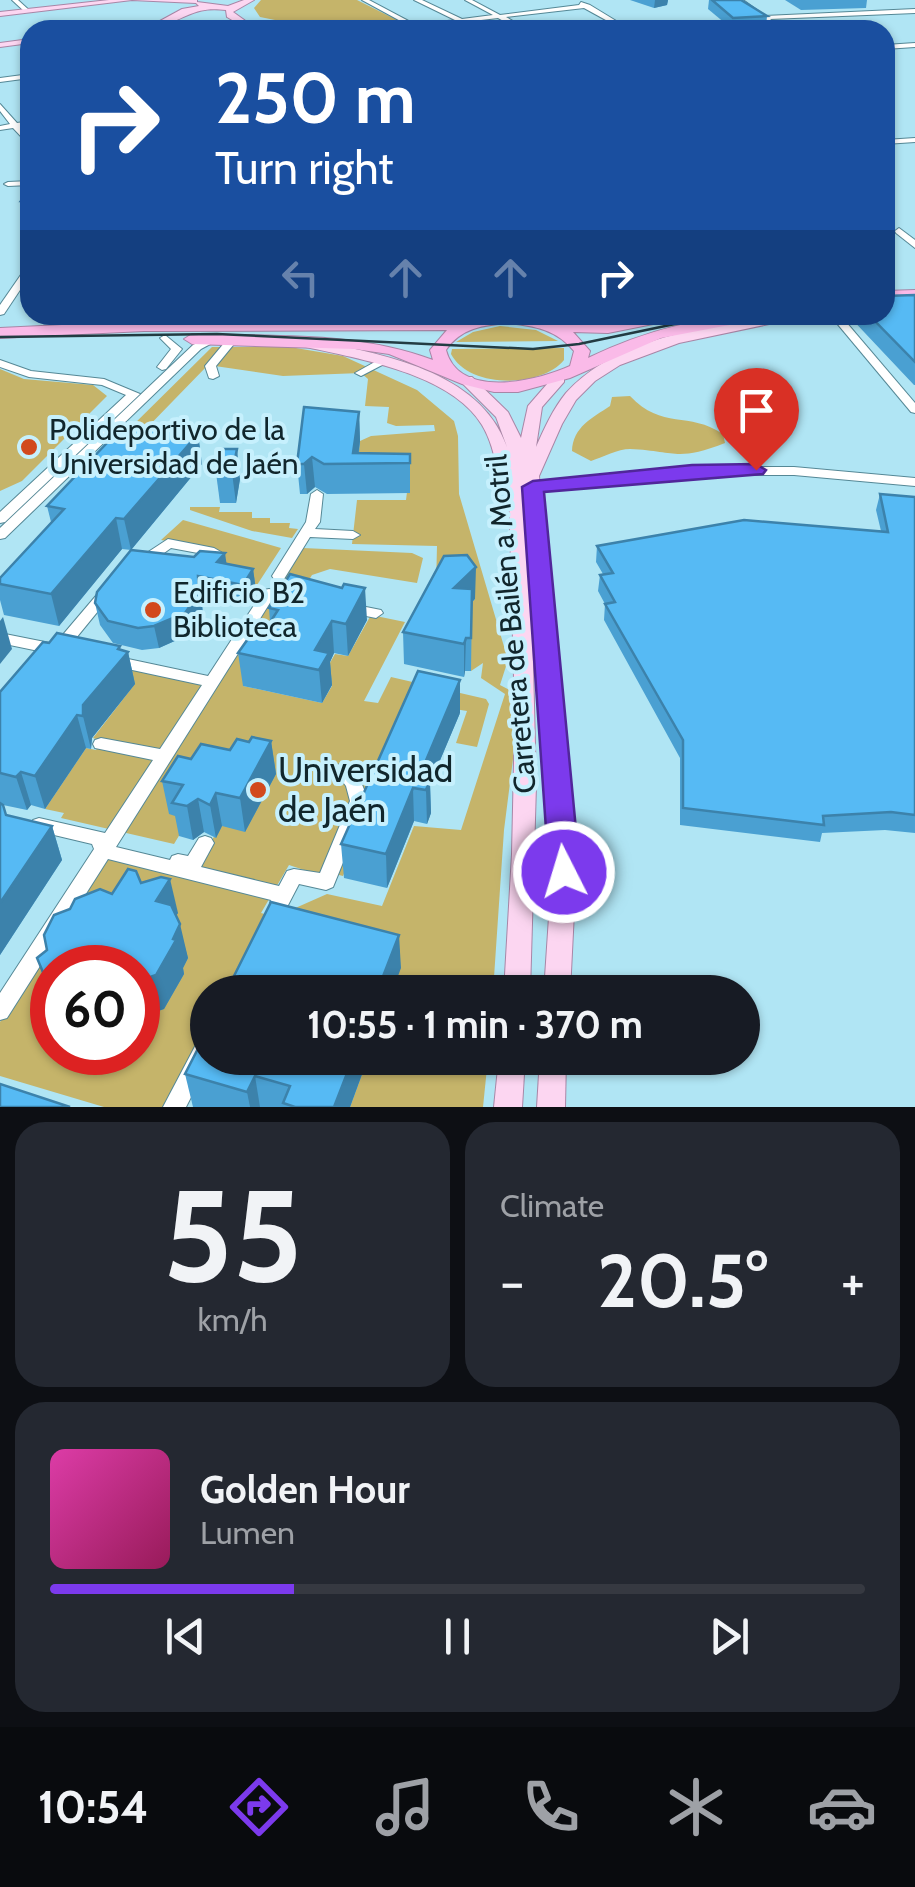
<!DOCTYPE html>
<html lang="en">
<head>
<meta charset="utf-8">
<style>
	:root { --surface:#171b24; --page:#242831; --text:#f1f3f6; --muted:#9ea1a6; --line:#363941; --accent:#7c3aed }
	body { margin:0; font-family:Cabin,sans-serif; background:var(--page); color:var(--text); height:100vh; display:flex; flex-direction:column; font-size:38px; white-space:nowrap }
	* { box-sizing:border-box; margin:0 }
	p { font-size:32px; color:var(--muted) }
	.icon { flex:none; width:55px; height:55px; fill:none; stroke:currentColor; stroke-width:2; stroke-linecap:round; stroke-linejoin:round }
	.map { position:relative; height:1107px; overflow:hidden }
	.details { display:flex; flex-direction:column; gap:15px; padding:15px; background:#0d0f14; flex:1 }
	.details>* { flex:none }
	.guide { position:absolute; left:20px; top:20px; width:875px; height:305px; border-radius:30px; box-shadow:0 2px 8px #0004; background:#1a4fa0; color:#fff; overflow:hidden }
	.speed { position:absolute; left:30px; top:945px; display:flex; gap:20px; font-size:50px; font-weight:700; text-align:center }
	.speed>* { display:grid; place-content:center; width:130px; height:130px; border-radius:50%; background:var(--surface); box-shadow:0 2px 8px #0004; line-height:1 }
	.speed .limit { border:15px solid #d22; background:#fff; color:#111 }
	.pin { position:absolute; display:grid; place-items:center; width:85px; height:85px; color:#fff; margin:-102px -42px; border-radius:50% 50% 50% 0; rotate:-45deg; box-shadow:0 0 10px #0007 }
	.pin .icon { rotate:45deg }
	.me { position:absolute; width:110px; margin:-55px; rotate:355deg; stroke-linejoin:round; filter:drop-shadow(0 0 8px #0008) }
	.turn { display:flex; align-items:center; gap:35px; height:210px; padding:0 30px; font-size:45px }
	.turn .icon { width:130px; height:130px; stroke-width:2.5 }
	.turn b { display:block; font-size:70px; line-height:85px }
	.lanes { display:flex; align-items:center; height:95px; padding:0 30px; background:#0003; justify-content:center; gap:50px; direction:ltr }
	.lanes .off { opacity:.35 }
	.big { font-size:75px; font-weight:700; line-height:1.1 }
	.details .card { flex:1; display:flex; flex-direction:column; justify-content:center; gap:15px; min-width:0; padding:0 35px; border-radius:30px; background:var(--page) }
	.details .dial { align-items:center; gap:0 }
	.dial b { font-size:130px; line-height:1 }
	.song { display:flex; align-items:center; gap:30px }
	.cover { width:120px; height:120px; border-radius:15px; background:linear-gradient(135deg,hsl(320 70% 55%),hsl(330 70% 35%)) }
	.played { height:10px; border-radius:5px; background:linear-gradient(90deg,var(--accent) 30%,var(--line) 30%) }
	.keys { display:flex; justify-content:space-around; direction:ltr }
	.heat { display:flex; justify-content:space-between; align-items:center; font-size:55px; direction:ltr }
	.details .tiles { flex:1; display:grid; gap:15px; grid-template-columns:1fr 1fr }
	.card:last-child { grid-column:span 2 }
	.trip { position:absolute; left:190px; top:975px; width:570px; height:100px; border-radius:50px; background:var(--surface); box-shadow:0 2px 8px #0004; font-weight:700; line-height:100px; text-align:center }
	.tab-bar { display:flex; height:160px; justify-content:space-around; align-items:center; background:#090b0e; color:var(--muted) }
	.tab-bar .icon { width:70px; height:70px }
	.tab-bar .active { color:var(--accent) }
	.tab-bar b { font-size:45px; color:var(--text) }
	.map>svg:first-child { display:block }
	.green { fill:#c5b46a; fill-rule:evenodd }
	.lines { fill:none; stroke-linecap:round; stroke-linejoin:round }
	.minor-casing { stroke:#558896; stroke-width:2 }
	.major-casing { stroke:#a886a6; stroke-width:2 }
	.highway-casing { stroke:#a886a6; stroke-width:2 }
	.minor { fill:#fff; fill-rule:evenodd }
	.major { fill:#fcd6f1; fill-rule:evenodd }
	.highway { fill:#fabae8; fill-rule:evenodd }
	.tram { stroke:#233c43; stroke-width:2.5 }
	.wall { fill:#4aa0d2 }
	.shaded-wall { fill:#3c82ab }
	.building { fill:#56baf4; stroke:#3c82ab; stroke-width:2.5 }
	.route { fill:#7c3aed; stroke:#51269a; stroke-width:2.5 }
	.poi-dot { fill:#d2491d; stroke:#c6f0fd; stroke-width:4 }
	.labels { text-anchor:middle; stroke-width:8; stroke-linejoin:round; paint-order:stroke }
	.poi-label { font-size:30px; fill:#11262c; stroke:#c6f0fd; text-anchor:start }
	.street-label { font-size:30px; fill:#11262c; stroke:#c6f0fd }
	.near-poi-label { font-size:35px; fill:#11262c; stroke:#c6f0fd; text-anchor:start }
</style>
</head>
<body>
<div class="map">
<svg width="915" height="1107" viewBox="0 0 915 1107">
	<rect width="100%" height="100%" fill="#b0e5f4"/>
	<g class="green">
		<polygon points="261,0 357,0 407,25 282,30 275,20 260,17 254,8"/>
		<polygon points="500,326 536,330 558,341 456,342 473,332"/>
		<path d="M212,347H290L343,356L417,390L454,421L458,436L459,494L508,660L500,685L521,696L504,830L493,992H392L400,968L258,927L226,992H208L207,1027L164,1107H104L0,1076V1022L108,857L186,875L222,826L189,819L174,844L61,818L64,813L45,809L86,748L96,750L102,741L93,738L134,685L0,780L57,654L213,687L303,548L412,553L423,558L417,583L330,569L312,575L243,686L322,703L332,686L319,682L335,654L348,656L371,615L405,622L364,701L378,703L391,677L486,699L489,704L477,747L456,743L467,711L417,703L343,876L335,874L331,849L319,875L289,865L261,913L275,917L327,894L382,906L414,826L461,830L505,694L481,678L483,663L471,671L468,607L475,599L436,587L437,546L352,544L357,500H406L408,484L355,483L360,441L371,436L435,431L434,425L396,426L387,423L389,407L365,406L368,379L361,373L283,376L208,365L138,437L124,434ZM52,968H138V1052H52Z"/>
		<path d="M564,348V360C541,388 469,389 451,354L452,349Z"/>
		<polygon points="0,369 24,379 93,385 107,396 22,481 0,491"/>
		<path d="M630,396C662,430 689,411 723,434L725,443C676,462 676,451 630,449C618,449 603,457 591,461L572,451C573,427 592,418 610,406L612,397Z"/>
		<polygon points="190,507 220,507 219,512 252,512 252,518 270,518 270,523 290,523 289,528 298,529 292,538 252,531 190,510"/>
		<polygon points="183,520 281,548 257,585 227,580 209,569 220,551 161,540"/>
		<polygon points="368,1058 488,1058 483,1107 350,1107"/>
	</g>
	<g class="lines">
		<g class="minor-casing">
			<g id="minor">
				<polygon points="12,0 18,0 30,11 25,12"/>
				<polygon points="362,0 369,0 416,25 455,20 414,0 422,0 462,19 493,15 465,0 472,0 500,15 579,5 581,2 590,5 631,30 624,30 584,8 506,17 528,30 520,30 498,18 422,27 425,30 417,30"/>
				<polygon points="736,0 743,0 765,16 915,9 915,13 770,19 784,30 777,30"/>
				<polygon points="915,43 915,47 885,49 885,45"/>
				<polygon points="30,74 30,78 0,82 0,78"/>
				<polygon points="0,104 17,123 30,121 30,125 20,127 30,139 30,146 13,128 0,130 0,126 10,124 0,111"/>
				<polygon points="915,138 915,142 885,144 885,140"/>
				<polygon points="30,181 30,185 8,186 4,184 8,182"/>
				<polygon points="899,228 915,240 915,248 896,233 895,231"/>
				<polygon points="30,265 30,275 4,314 0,315 0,305 27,266"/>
				<polygon points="830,315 840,315 915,403 915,413 911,412"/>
				<polygon points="165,335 182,349 166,369 162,370 157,367 171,349 160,338"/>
				<polygon points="210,337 214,338 214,342 201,349 5,538 0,539 0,528 193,345"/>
				<polygon points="229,341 234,344 216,366 219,376 213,379 209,378 205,366 225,342"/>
				<polygon points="380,359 384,360 384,364 361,376 355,373"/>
				<polygon points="0,360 31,371 104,379 140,394 5,522 0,523 0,512 126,395 102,385 29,377 0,367"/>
				<polygon points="692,467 794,467 915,478 915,486 794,475 692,475 533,491 527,487 533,483"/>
				<polygon points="317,490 323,494 320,522 315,529 353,531 360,535 353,539 310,537 284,579 274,579 272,576 306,522 311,494"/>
				<polygon points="168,539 214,548 221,552 214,556 171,548 146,566 136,566 134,563 136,560"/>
				<polygon points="105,589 112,594 63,654 58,655 0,643 0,633 55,644 100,591"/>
				<path d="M269,589L300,595L302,598L295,603L273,598L116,847L170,860L172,856L178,854L188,856L199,838L205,836L211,838L214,843L201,867L279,886L287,871L294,869L320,873L350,801L346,786L333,769L335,765C355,761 363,785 368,801L333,887L326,890L299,884L286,909L279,911L272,909L270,903L271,900L108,859L7,1018L0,1020V993L94,849L92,844L33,830L30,825L33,820L39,818L105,833L153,760L95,748L93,744L95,740L101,738L160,749L202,685L109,665L106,661L109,657L114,656L208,676L264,590Z"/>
				<polygon points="351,604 381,610 383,613 376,618 346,612 344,609"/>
				<polygon points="208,1033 208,1058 211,1058 186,1107 163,1107 201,1035"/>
			</g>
		</g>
		<g class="major-casing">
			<g id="major">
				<path d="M109,0H197V2L228,6L244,0H254L233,12L258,30H249L227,17L226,10C196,6 189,17 163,25C147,30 129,30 113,30L160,21L182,9L199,6L196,3L132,0L0,16V12Z"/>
				<polygon points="30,39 30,43 0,47 0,43"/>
				<path d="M772,315H800L793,319L679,343L620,365L595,381L576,400L562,424L539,476L576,872L570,992H544L552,872L531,585L536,785L530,992H504L512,854L515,716L509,490L501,485C496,465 493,443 482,425C451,374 360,359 306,347L304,344L311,340C381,354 480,370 507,447L496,417L462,383V377H472L508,412L521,438L528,406L554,376H564V382L542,407L536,447C544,429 553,409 566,393C616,338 703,328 772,315Z"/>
				<polygon points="499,1058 525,1058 522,1107 494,1107"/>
				<polygon points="540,1058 566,1058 565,1107 537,1107"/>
			</g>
		</g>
		<g class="highway-casing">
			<g id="highway">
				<polygon points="915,290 915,298 885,299 885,291"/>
				<path d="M496,315C533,315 568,326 606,323C633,322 658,315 685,315L678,319L608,333L573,332L590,351L588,358C646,330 704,315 768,315L761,319L661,338L570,378L518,392H494L462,384L389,354L355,349L192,344L184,339L192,334C273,337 356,331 433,360L430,350L447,330L144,331L0,338V328L144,321H464ZM509,323C535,326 557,330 574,351L570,366C537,381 459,400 446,350C461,328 483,325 509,323Z"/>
			</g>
		</g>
		<use href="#minor" class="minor"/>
		<use href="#major" class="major"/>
		<use href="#highway" class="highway"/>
		<polyline class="tram" points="0,337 217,334 533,349 579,344 718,315"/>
	</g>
	<g class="wall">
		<polygon points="630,0 668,0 667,5 654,8"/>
		<polygon points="709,0 741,0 767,16 766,27 732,29 708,9"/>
		<polygon points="785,0 867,0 866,8 801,10"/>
		<polygon points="30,189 30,213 24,213 21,201"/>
		<polygon points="915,295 915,385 914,385 848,315 885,315"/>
		<polygon points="359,412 360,441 359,453 410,454 410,493 327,494 315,487 307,494 300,494 297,464"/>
		<polygon points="198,434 202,464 131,550 122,549 59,626 4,615 0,600 0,578 51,522 47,506"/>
		<polygon points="222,449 240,479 236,503 220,503 216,473"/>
		<polygon points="880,494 915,497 915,833 885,830 822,833 820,842 680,825 680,758 604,620 605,604 598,591 600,575 603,574 596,562 597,546 881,531 876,510"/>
		<polygon points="227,564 253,569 256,590 246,606 202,598 203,615 188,635 159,648 142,650 113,643 100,625 95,603"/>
		<polygon points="475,599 472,602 471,671 465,671 464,677 404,664 403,632"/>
		<polygon points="269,608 367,620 348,656 334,653 330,662 332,685 322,703 243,686 238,653 260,638 270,622"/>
		<polygon points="121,650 128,652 135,684 92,738 91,749 86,748 45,809 31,805 27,810 3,805 7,816 52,826 62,860 0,955 0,692"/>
		<polygon points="460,713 430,784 431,813 427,824 414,821 387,888 344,878 341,844"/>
		<polygon points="271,741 276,774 245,832 222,826 216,838 204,832 193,840 179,836 175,816 169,814 162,781 191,759 230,750 249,742"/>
		<polygon points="141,883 178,913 176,915 188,958 183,968 184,974 164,1009 158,1011 152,1027 138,1034 138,968 52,968 52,1046 50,1046 38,1012 49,995 37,958 112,894"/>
		<polygon points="74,1052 95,1052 92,1058"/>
		<polygon points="368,1058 350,1107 193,1107 185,1074"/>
	</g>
	<g class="shaded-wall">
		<polygon points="655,0 668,0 667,5 654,8"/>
		<polygon points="359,412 360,441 357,464 353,453"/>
		<polygon points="198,434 202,464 131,550 124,519"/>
		<polygon points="237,449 240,479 236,503 232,473"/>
		<polygon points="312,457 315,487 307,494 304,464"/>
		<polygon points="116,518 122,549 59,626 51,594"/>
		<polygon points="225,553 228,574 217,562"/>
		<polygon points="476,567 475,599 472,602 471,671 472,602 454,588"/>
		<polygon points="253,569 256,590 246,606 243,585"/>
		<polygon points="198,576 203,615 188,635 159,648 154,626"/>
		<polygon points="365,588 367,620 348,656 346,624"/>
		<polygon points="3,617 12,649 0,664 0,621"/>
		<polygon points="332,621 334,653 330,662 332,685 322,703 319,670 315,650"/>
		<polygon points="466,638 465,671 464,677 464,644"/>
		<polygon points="120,646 122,658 128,652 135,684 92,738 91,749 83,716 83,705"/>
		<polygon points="460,680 460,713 430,784 431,813 427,824 426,790 419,777"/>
		<polygon points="77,715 86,748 45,809 35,776"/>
		<polygon points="271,741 276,774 245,832 240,798"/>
		<polygon points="21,772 31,805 27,810 16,777"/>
		<polygon points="413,788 414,821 387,888 386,854"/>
		<polygon points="216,793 222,826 216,838 210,805"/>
		<polygon points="198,799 204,832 193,840 187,806"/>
		<polygon points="52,826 62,860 0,955 0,903"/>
		<polygon points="170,879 178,913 164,935 156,901"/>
		<polygon points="180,924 188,958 183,968 184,974 164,1009 158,1011 152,1027 138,1034 138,996"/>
		<polygon points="399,935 401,968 392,992 377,992"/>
		<polygon points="353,1058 368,1058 350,1107 334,1107"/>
		<polygon points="255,1076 260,1107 250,1107 247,1092"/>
	</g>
	<g class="building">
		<polygon points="712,0 741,0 767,16 733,18"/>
		<polygon points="30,189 30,201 21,201"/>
		<polygon points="915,295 915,362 869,315 885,315 885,296"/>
		<polygon points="304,407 359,412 353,453 410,454 410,463 324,464 312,457 304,464 297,464"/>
		<polygon points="126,423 198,434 124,519 116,518 51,594 0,584 0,578 64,509 47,506"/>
		<polygon points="222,449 237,449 232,473 216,473"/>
		<polygon points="880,494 915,497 915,815 891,812 823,816 824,825 683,808 683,740 605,604 615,602 600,575 613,573 597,546 744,520 888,532"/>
		<polygon points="131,550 194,557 200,551 225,553 217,562 253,569 243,585 198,576 199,593 185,613 154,626 138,628 108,621 95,603 97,592"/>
		<polygon points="467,555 476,567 454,588 472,589 471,638 466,638 464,644 403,632 444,556"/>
		<polygon points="290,574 342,588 344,584 365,588 346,624 332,621 315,650 329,653 319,670 238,653 250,636 260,638 278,610 269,608"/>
		<polygon points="57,633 120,646 118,649 128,652 83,705 83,716 77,715 35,776 21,772 16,777 0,773 0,692 43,642 49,643"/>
		<polygon points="418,671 460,680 419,777 430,780 426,790 413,788 386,854 341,844"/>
		<polygon points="252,737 271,741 240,798 216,793 210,805 198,799 187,806 172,803 183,785 162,781 178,756 191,759 201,744 230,750 237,739 249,742"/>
		<polygon points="0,803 3,805 6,815 52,826 0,903"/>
		<polygon points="128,869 136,871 141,883 161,877 170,879 156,901 171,905 180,924 173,939 176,940 156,975 150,977 143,994 138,996 138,968 52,968 52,979 45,977 37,958 47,950 44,935 54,915 70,909 75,899 100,889 112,894"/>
		<polygon points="271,902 399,935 377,992 226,992"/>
		<polygon points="52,990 52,1016 38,1012"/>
		<polygon points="208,1029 208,1058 353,1058 334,1107 295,1107 283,1103 290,1086 255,1076 247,1092 185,1074"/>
		<polygon points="0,1084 70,1107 0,1107"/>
	</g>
	<polygon class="route" points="756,464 766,470 763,474 544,492 580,872 575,880 564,884 554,880 549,872 522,487 533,481 692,465"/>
	<g class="poi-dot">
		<circle cx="29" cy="447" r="10"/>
		<circle cx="153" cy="610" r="10"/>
		<circle cx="258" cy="790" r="10"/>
	</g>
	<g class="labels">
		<g class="poi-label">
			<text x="49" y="440">Polideportivo de la<tspan x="49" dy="34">Universidad de Jaén</tspan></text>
			<text x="173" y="603">Edificio B2<tspan x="173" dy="34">Biblioteca</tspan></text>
		</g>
		<g class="street-label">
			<text transform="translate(511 624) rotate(-95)" y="10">Carretera de Bailén a Motril</text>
		</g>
		<g class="near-poi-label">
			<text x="278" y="782">Universidad<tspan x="278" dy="40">de Jaén</tspan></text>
		</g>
	</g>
</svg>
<div class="speed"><div class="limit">60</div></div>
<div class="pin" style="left:756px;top:470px;background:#d93025"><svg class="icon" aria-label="arrive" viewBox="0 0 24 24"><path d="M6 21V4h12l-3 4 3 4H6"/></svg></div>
<svg class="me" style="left:564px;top:872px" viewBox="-20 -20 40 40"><circle r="17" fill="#7c3aed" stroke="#fff" stroke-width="3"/><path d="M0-11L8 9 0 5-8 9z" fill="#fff"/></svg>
<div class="trip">10:55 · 1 min · 370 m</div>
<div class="guide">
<div class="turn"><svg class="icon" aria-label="right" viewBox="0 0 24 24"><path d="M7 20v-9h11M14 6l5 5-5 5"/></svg><div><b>250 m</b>Turn right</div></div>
<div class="lanes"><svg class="icon off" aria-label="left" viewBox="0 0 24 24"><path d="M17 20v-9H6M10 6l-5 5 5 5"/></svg><svg class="icon off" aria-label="ahead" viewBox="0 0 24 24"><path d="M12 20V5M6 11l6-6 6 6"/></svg><svg class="icon off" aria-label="ahead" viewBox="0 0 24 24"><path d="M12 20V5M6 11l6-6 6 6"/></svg><svg class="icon" aria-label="right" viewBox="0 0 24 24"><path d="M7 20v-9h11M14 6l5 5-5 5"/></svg></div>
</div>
</div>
<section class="details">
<div class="tiles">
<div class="card dial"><b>55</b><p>km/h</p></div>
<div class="card"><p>Climate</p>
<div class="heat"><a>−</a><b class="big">20.5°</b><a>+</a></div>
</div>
<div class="card">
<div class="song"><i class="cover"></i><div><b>Golden Hour</b><p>Lumen</p></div></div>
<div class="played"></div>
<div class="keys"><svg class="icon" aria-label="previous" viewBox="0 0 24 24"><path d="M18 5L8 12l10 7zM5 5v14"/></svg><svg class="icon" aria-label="pause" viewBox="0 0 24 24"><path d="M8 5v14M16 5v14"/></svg><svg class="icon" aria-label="next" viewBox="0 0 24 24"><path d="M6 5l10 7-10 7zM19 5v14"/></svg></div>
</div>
</div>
</section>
<nav class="tab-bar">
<b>10:54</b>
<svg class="icon active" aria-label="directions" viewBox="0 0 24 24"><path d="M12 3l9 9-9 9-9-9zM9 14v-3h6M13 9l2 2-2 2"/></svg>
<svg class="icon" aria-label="music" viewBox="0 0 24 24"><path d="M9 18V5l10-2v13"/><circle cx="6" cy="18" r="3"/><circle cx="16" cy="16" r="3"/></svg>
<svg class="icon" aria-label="phone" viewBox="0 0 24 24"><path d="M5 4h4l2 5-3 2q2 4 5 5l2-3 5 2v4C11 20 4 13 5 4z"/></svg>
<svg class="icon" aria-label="climate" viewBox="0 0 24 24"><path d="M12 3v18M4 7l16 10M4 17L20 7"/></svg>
<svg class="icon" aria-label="car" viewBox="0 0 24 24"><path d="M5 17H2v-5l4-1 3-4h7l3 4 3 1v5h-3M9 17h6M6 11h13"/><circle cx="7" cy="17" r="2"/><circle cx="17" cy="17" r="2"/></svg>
</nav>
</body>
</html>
